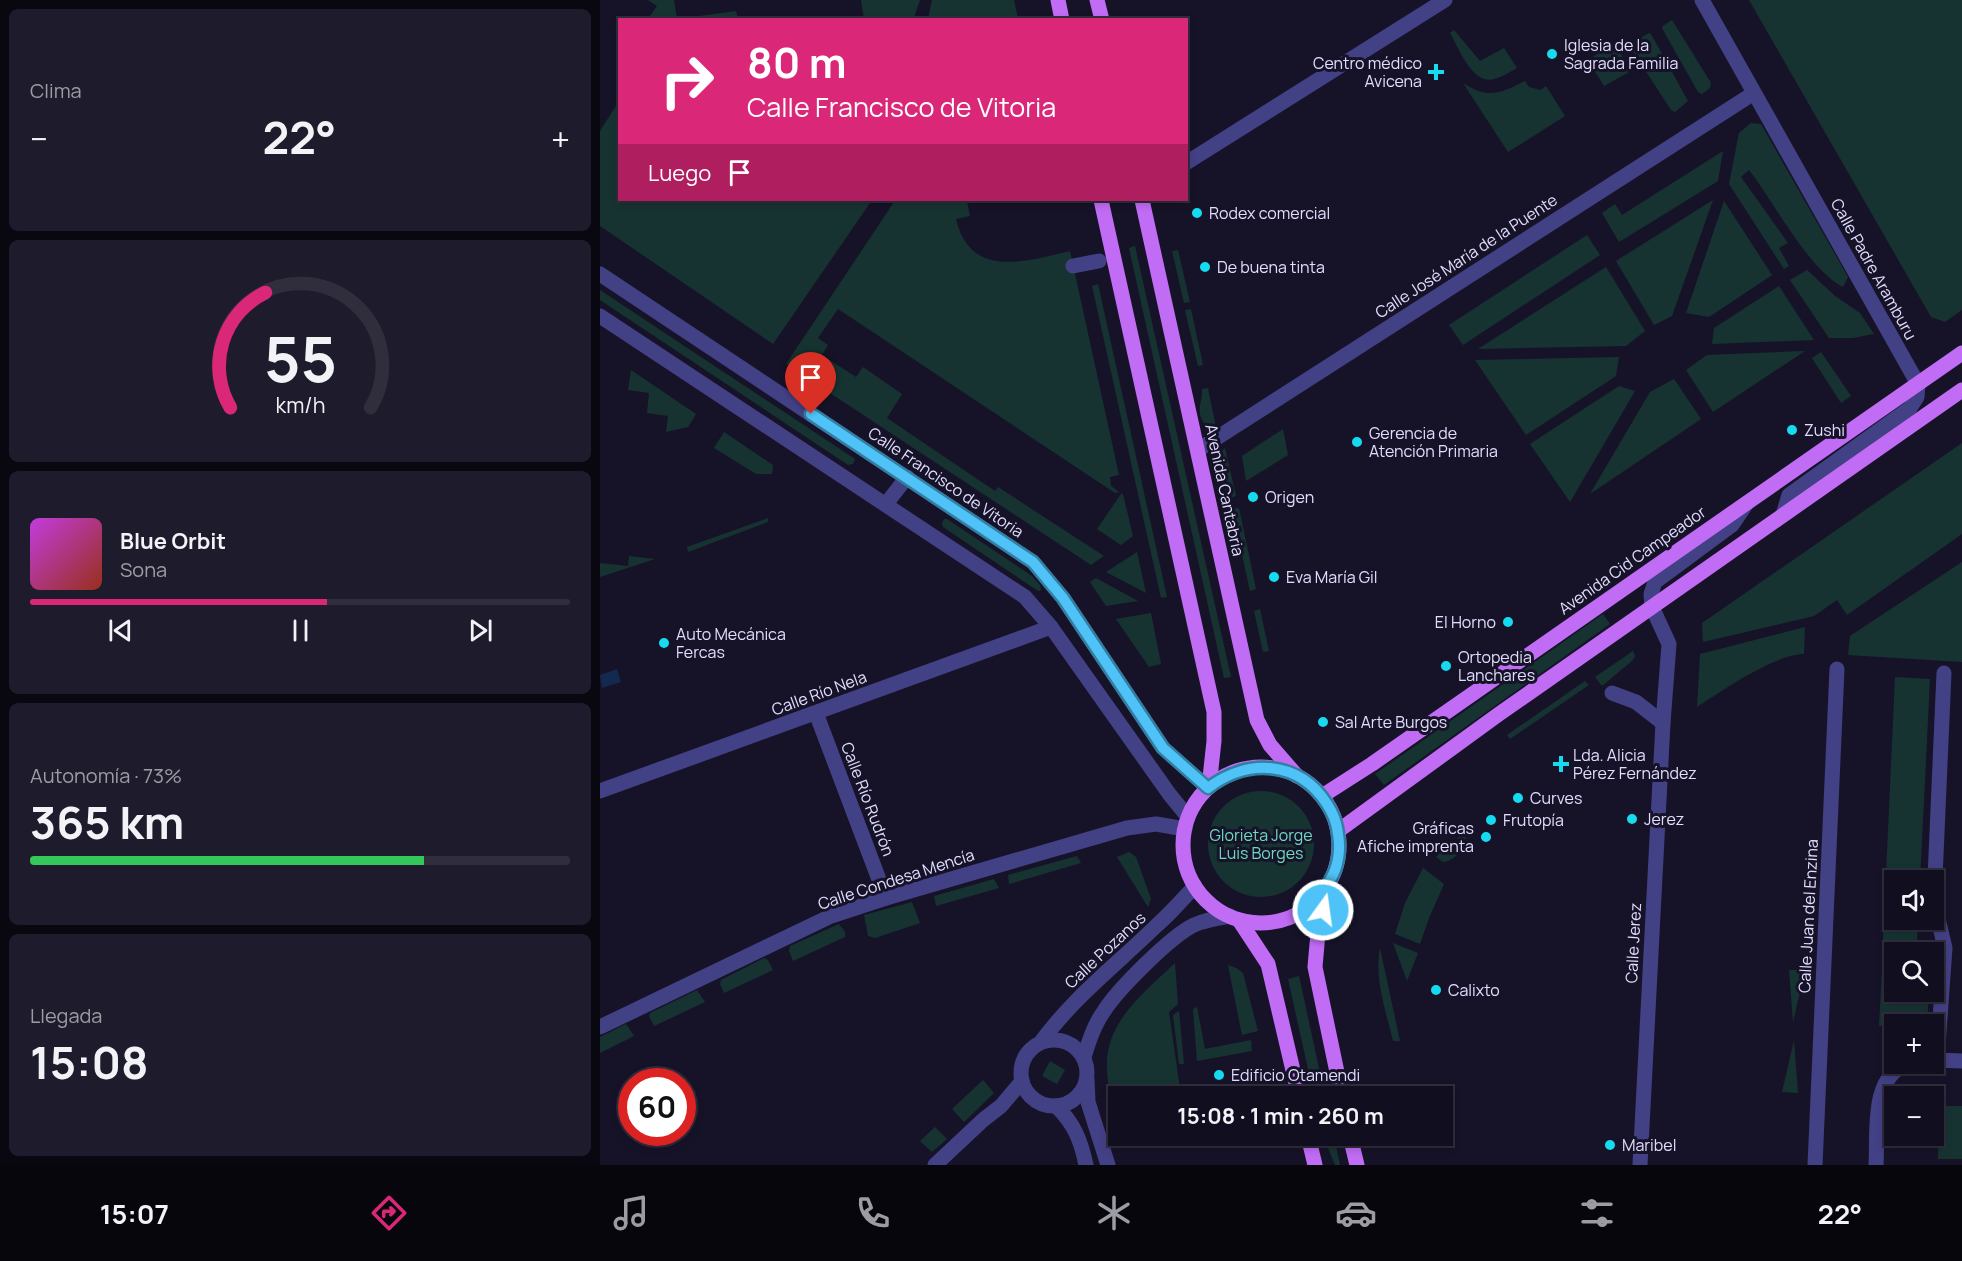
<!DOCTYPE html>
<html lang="es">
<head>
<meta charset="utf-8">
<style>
	:root { --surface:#100e1f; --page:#1e1c2c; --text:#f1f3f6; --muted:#9c9ca4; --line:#302e3d; --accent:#db2777 }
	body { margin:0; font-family:Manrope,sans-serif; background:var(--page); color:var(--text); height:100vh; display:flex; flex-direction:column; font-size:22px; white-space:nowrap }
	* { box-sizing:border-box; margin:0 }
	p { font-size:20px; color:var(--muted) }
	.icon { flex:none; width:33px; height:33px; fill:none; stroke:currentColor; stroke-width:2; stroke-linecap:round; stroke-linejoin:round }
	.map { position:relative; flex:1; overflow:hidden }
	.details { display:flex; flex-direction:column; gap:9px; padding:9px; background:#090811; width:600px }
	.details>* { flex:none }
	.top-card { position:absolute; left:18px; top:18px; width:570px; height:183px; border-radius:0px; box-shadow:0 3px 9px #0003,0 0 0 2px var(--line); background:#db2777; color:#fff; overflow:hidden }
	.tools { position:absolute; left:1284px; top:870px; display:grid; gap:12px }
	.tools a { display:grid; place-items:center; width:60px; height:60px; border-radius:0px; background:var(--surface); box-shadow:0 3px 9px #0003,0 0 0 2px var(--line); font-size:30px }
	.speed { position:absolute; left:18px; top:1068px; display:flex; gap:12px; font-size:30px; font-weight:700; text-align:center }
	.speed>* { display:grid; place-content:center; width:78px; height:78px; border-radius:50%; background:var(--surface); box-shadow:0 3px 9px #0003,0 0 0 2px var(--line); line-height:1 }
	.speed .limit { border:9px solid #d22; background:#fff; color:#111 }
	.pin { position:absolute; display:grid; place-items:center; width:51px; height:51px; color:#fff; margin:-62px -26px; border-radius:50% 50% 50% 0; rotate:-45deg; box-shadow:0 0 6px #0007 }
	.pin .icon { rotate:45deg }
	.me { position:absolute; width:66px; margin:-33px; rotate:14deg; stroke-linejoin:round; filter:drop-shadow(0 0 4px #0008) }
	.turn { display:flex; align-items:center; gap:21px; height:126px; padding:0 30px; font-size:27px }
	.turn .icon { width:78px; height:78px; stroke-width:2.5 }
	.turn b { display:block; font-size:42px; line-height:51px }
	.then { display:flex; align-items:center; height:57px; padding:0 30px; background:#0003; gap:12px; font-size:22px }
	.big { font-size:45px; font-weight:700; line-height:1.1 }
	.details .widget { flex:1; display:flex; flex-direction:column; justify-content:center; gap:9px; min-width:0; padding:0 21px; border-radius:9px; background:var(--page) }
	.details .dial { align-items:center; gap:0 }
	.dial svg { height:156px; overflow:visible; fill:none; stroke:var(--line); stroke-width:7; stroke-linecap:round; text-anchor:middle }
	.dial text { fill:var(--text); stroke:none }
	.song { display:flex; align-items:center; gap:18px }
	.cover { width:72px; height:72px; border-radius:9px; background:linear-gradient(135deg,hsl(290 70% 55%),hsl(10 70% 35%)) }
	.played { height:6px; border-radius:3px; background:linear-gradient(90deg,var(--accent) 55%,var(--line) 55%) }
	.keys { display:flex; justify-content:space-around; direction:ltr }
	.heat { display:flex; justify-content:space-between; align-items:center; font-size:33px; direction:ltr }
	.charge { height:9px; border-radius:4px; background:linear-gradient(90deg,#34c759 73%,var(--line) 0) }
	.trip { position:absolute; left:508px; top:1086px; width:345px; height:60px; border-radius:0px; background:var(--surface); box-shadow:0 3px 9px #0003,0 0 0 2px var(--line); font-weight:700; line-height:60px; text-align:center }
	.tab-bar { display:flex; height:96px; justify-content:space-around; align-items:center; background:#06060c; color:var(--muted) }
	.tab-bar .icon { width:42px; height:42px }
	.tab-bar .active { color:var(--accent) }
	.tab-bar b { font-size:27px; color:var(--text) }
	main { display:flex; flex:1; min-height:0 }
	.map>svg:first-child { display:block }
	.green { fill:#163332 }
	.water { fill:#13294d }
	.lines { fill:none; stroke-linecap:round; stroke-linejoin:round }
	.street { stroke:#434185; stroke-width:15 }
	.primary { stroke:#c16cf5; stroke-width:15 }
	.route-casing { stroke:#337fa1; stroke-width:15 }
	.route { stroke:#4fc3f7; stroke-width:10 }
	.poi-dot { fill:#16dbf0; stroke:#161329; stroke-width:2 }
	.labels { text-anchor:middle; stroke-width:6; stroke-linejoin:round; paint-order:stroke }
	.poi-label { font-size:16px; fill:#e1ddfd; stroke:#161329; text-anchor:start }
	.street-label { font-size:16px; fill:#e1ddfd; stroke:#161329 }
	.park-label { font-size:16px; fill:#6dd9be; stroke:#161329 }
</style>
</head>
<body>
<main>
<section class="details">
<div class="widget"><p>Clima</p>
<div class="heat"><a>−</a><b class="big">22°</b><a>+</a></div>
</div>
<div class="widget dial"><svg viewBox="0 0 100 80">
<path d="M14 69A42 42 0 1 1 86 69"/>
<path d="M14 69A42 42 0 0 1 32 10" stroke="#db2777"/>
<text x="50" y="56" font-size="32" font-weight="700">55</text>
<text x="50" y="72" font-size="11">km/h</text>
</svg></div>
<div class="widget">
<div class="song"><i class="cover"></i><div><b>Blue Orbit</b><p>Sona</p></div></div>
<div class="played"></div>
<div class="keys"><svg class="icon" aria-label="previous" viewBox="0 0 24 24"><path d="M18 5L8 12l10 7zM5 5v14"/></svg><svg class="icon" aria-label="pause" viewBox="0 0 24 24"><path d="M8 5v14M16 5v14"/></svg><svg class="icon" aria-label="next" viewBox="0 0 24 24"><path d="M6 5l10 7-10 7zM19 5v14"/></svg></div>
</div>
<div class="widget"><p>Autonomía · 73%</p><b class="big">365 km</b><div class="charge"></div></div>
<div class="widget"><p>Llegada</p><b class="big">15:08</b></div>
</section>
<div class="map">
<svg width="1362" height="1165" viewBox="0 0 1362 1165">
	<rect width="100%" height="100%" fill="#161329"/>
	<g class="green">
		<polygon points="48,0 74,0 77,19 136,11 138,19 56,19 50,16 57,6"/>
		<polygon points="261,0 320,0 313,20 264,19"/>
		<polygon points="332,0 414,0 418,19 328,19"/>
		<polygon points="1149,0 1362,0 1362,310 1345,322 1331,317"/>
		<polygon points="1072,20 1111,83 1110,88 1102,94 1098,92 1062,28 1063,26"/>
		<path d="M854,30L880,61L904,48L917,68C910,72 902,77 894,79C872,85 859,48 850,33Z"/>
		<polygon points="1049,33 1051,34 1088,101 1075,112 1071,110 1030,47 1031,43"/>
		<polygon points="1014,43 1031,71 1004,86 988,60"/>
		<path d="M925,81L929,87L941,90L946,86L965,116L908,152L863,83C888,99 899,94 925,81Z"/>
		<polygon points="19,101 20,200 272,200 173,344 0,226 0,131"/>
		<path d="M1151,123L1161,124L1248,277L1243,287C1208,269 1174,202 1149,170L1141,177L1188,243L1179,248L1189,266L1184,269L1129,184L1139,133Z"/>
		<polygon points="1123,151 1118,181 1019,242 1002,213 1015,204 1022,215"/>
		<path d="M298,200H372L367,201L370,216L356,219C370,280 427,261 470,251L519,475L510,477L511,486L519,492L515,493L238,309L218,338L228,345L222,355L256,377L263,367L302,394L287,418L395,491L398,487L504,556L491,565L186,364L294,202L299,201Z"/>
		<polygon points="1113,200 1072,316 1054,325 1016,261"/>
		<polygon points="1124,201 1172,275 1109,317 1086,313"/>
		<polygon points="987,235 1000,255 863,345 849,325"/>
		<polygon points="535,246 631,677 624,678 529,248"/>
		<polygon points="578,250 590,302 584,303 572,251"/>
		<polygon points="1006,267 1045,331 1026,346 878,349"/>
		<polygon points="1207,270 1235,296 1260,313 1274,334 1253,338 1229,338 1190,280"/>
		<polygon points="498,284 567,597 561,598 492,286"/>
		<polygon points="1179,286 1214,340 1112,344 1114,328"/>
		<polygon points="0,290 255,459 253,464 248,465 0,300"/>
		<polygon points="591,309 603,365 598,366 585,310"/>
		<polygon points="1205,351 1113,412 1086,370 1107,355"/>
		<polygon points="1221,352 1251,396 1241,403 1212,358"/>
		<polygon points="1019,357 1016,376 926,435 875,360"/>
		<polygon points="31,370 96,414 88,427 66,432 68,416 47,413 49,393 28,390"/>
		<polygon points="1074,379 1101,419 990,494 1050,392"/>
		<polygon points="1019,386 1035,391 970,502 930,444"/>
		<path d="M608,388L616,428L606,426C594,409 603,405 602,389Z"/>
		<polygon points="683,429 688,455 646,481 642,456"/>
		<polygon points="124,432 173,465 172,474 156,474 114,448"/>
		<polygon points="1362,443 1362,534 1247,615 1237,600 1214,616 1103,642 1102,623"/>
		<path d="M625,448L636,496L630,498L627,490L619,488C615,474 611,458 625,448Z"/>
		<polygon points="521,494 523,494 533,536 521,545 497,529"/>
		<polygon points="639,508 656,589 650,591 632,509"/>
		<polygon points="168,518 168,522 88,552 87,547"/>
		<polygon points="344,519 347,519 432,576 440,585 441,590 438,591 343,527 342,523"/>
		<polygon points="537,552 546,593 506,572"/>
		<polygon points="29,556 55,559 0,577 0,563 28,566"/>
		<polygon points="1362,562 1362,662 1248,655 1250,636"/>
		<polygon points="496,578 538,601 506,606 490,582"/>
		<polygon points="660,609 669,651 663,652 654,611"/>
		<polygon points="551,613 561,664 549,667 516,619"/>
		<polygon points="1003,614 1010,624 784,785 775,774"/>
		<path d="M1205,627L1204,654C1175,654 1123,690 1097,707L1100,654Z"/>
		<polygon points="1033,651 1035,656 1033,660 1002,686 995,677"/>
		<polygon points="1295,677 1330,679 1320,880 1294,880 1294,920 1318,920 1317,942 1283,940"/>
		<polygon points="985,681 989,685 910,739 907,735"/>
		<circle cx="661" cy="844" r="53"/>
		<path d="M862,834L866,837C861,850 857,860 843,862L836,857L841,852L844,854L859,841L857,838Z"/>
		<polygon points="529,852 536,857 551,899 548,907 517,857"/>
		<polygon points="477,856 481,863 409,884 408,875"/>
		<polygon points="823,868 844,884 829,918 820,944 795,934 805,903"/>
		<polygon points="394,879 399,888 336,906 334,896"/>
		<polygon points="312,902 320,923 275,938 268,936 264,915"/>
		<polygon points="239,924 245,932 245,937 193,961 189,951 190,946"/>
		<polygon points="793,943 818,953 807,981"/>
		<path d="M780,948L800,1041H793C786,1011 774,979 780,948Z"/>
		<polygon points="1283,952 1297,952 1294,952 1294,992 1329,992 1327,1024 1279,1026"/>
		<polygon points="164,958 168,960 173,970 124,993 120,984 121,980"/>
		<path d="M575,963L578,1004L569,1012L581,1096H519V1134C514,1113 508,1091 507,1070C504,1022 544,993 575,963Z"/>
		<polygon points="628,965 636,968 643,973 658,1031 642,1035"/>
		<polygon points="1189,970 1205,970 1193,1022"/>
		<polygon points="699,976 725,1096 714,1096 688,979"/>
		<polygon points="97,990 105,1002 54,1026 49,1016 50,1013"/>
		<polygon points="597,1007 605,1049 651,1040 652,1051 597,1061 593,1009"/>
		<polygon points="579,1011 584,1064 579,1064 573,1015"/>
		<polygon points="26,1024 34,1036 0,1053 0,1037"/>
		<polygon points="1194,1040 1198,1093 1182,1092"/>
		<polygon points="450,1061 465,1070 457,1084 442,1076"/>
		<polygon points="383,1080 394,1093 364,1122 352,1109"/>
		<polygon points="1339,1106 1362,1106 1362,1159 1338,1159"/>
		<polygon points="335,1127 347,1139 332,1152 320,1141"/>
		<polygon points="727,1136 734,1136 740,1165 735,1165 724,1139"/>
	</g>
	<polygon class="water" points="17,669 21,682 2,688 0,675"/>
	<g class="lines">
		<g class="street">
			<polyline points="1102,0 1318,384 1317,397 1310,408 1189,495 1183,515"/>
			<polyline points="586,163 845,0"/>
			<polyline points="473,266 499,261"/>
			<polyline points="0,274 433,562 463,598 563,748 608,788"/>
			<polyline points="0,316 425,597 451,627 570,795 588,817"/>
			<polyline points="598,450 1154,93"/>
			<polyline points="286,504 307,477"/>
			<polyline points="1012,693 1036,702 1063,723"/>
			<polyline points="216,713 286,898"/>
			<polyline points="0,791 451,627"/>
			<polyline points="1334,901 1344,673"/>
			<polyline points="1334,902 1345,948 1337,1060"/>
			<polyline points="0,1027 231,916 286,898 527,828 556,824 585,829"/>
			<circle cx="454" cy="1073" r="33"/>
			<path d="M441,1042C473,998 517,964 556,926C570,914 582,900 595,886"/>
			<path d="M484,1057C489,1041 494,1025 504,1011C518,989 571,936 594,925C605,920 617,918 630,916"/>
			<polyline points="1334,1060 1362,1061"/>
			<polyline points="487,1079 488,1102 508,1165"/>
			<path d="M456,1106C474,1123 481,1141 486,1165"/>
			<polyline points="335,1165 383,1120 401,1106 422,1081"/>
			<polyline points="1040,1165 1063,723 1069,644 1052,607 1051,594 1055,582 1132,525 1147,503"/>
			<polyline points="1215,1165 1237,669"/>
			<path d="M1276,1165C1278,1132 1270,1076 1308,1064"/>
		</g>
		<g class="primary">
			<polyline points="458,0 462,20"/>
			<polyline points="497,0 502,20"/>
			<polyline points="501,200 614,712 614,741 609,787"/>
			<polyline points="542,200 657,720 670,745 697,776"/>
			<circle cx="661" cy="845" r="78"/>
			<polyline points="722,796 772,764 1362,353"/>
			<polyline points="738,831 899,714 1362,390"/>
			<polyline points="727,889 718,933 715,967 742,1096"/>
			<polyline points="639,920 668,964 699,1096"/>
			<polyline points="708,1136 715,1165"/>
			<polyline points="750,1136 757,1165"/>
		</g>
	</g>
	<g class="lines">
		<g class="route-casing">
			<path id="route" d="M211,414L433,562L463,598L563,748L608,788C647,758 699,760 727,804C733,813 737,824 738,834C740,846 739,859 735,870C733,876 729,881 727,887C725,894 724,902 723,910"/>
		</g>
		<use href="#route" class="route"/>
	</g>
	<g class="poi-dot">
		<circle cx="952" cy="54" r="6"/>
		<path d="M833 63h6v6h6v6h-6v6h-6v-6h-6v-6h6z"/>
		<circle cx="597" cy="213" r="6"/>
		<circle cx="605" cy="267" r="6"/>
		<circle cx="1192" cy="430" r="6"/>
		<circle cx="757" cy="442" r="6"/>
		<circle cx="653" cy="497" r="6"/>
		<circle cx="674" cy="577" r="6"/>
		<circle cx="908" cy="622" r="6"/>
		<circle cx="64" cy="643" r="6"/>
		<circle cx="846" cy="666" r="6"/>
		<circle cx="723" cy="722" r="6"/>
		<path d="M958 755h6v6h6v6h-6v6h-6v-6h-6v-6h6z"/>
		<circle cx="918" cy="798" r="6"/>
		<circle cx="1032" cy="819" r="6"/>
		<circle cx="891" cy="820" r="6"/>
		<circle cx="886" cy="837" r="6"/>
		<circle cx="836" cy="990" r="6"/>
		<circle cx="619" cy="1075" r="6"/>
		<circle cx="1010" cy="1145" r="6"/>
	</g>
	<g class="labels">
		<g class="poi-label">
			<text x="964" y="51">Iglesia de la<tspan x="964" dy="18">Sagrada Familia</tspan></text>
			<text x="822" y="69" text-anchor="end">Centro médico<tspan x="822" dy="18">Avicena</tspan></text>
			<text x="609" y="219">Rodex comercial</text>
			<text x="617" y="273">De buena tinta</text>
			<text x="1204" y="436">Zushi</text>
			<text x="769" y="439">Gerencia de<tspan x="769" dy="18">Atención Primaria</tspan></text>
			<text x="665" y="503">Origen</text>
			<text x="686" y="583">Eva María Gil</text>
			<text x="896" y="628" text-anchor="end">El Horno</text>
			<text x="76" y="640">Auto Mecánica<tspan x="76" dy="18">Fercas</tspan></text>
			<text x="858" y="663">Ortopedia<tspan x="858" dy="18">Lanchares</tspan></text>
			<text x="735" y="728">Sal Arte Burgos</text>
			<text x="973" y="761">Lda. Alicia<tspan x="973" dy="18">Pérez Fernández</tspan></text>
			<text x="930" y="804">Curves</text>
			<text x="1044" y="825">Jerez</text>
			<text x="903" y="826">Frutopía</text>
			<text x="874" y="834" text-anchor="end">Gráficas<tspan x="874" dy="18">Afiche imprenta</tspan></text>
			<text x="848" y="996">Calixto</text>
			<text x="631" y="1081">Edificio Otamendi</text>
			<text x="1022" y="1151">Maribel</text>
		</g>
		<g class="street-label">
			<text transform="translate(866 256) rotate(-33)" y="6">Calle José María de la Puente</text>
			<text transform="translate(1274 269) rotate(61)" y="6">Calle Padre Aramburu</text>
			<text transform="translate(346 482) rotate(34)" y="6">Calle Francisco de Vitoria</text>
			<text transform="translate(625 490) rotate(78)" y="6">Avenida Cantabria</text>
			<text transform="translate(1032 560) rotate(-35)" y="6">Avenida Cid Campeador</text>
			<text transform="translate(219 693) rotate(-20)" y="6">Calle Río Nela</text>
			<text transform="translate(268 799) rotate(69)" y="6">Calle Río Rudrón</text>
			<text transform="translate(296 879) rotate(-18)" y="6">Calle Condesa Mencía</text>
			<text transform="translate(1208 916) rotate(-87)" y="6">Calle Juan del Enzina</text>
			<text transform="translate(1033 943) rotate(-87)" y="6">Calle Jerez</text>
			<text transform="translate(505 950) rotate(-43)" y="6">Calle Pozanos</text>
		</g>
		<g class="park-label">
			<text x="661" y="841">Glorieta Jorge<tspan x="661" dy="18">Luis Borges</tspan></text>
		</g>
	</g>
</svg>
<div class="tools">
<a><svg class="icon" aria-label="sound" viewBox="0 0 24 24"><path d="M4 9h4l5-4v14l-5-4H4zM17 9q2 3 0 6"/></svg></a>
<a><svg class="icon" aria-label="search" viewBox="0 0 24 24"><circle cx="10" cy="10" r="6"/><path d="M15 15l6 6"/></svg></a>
<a>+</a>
<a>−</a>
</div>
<div class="speed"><div class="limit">60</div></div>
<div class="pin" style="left:211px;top:414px;background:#d93025"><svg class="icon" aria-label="arrive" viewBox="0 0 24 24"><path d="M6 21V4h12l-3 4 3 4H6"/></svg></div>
<svg class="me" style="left:723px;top:910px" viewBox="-20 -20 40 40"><circle r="17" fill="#4fc3f7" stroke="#fff" stroke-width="3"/><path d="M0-11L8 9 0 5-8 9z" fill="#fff"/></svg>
<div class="trip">15:08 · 1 min · 260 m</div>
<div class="top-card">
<div class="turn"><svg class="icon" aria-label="right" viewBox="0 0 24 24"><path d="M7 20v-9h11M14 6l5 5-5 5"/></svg><div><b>80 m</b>Calle Francisco de Vitoria</div></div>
<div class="then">Luego<svg class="icon" aria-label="arrive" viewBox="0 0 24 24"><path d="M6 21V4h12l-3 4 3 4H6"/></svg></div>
</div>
</div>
</main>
<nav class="tab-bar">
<b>15:07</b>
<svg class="icon active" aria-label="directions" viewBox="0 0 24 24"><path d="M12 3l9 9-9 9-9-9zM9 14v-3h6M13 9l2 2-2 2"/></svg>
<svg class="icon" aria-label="music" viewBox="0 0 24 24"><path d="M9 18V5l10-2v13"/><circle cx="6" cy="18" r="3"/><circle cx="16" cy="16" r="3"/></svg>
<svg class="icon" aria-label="phone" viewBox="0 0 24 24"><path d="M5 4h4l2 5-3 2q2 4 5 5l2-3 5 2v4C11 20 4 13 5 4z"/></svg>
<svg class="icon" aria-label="climate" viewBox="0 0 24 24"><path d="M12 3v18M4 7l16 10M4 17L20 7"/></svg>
<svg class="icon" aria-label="car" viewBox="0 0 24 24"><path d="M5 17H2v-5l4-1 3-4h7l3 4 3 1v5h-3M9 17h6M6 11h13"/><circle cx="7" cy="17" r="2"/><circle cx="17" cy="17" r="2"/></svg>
<svg class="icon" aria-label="filters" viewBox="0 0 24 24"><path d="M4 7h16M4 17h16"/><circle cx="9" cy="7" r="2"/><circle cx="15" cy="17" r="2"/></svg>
<b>22°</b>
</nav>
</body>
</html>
